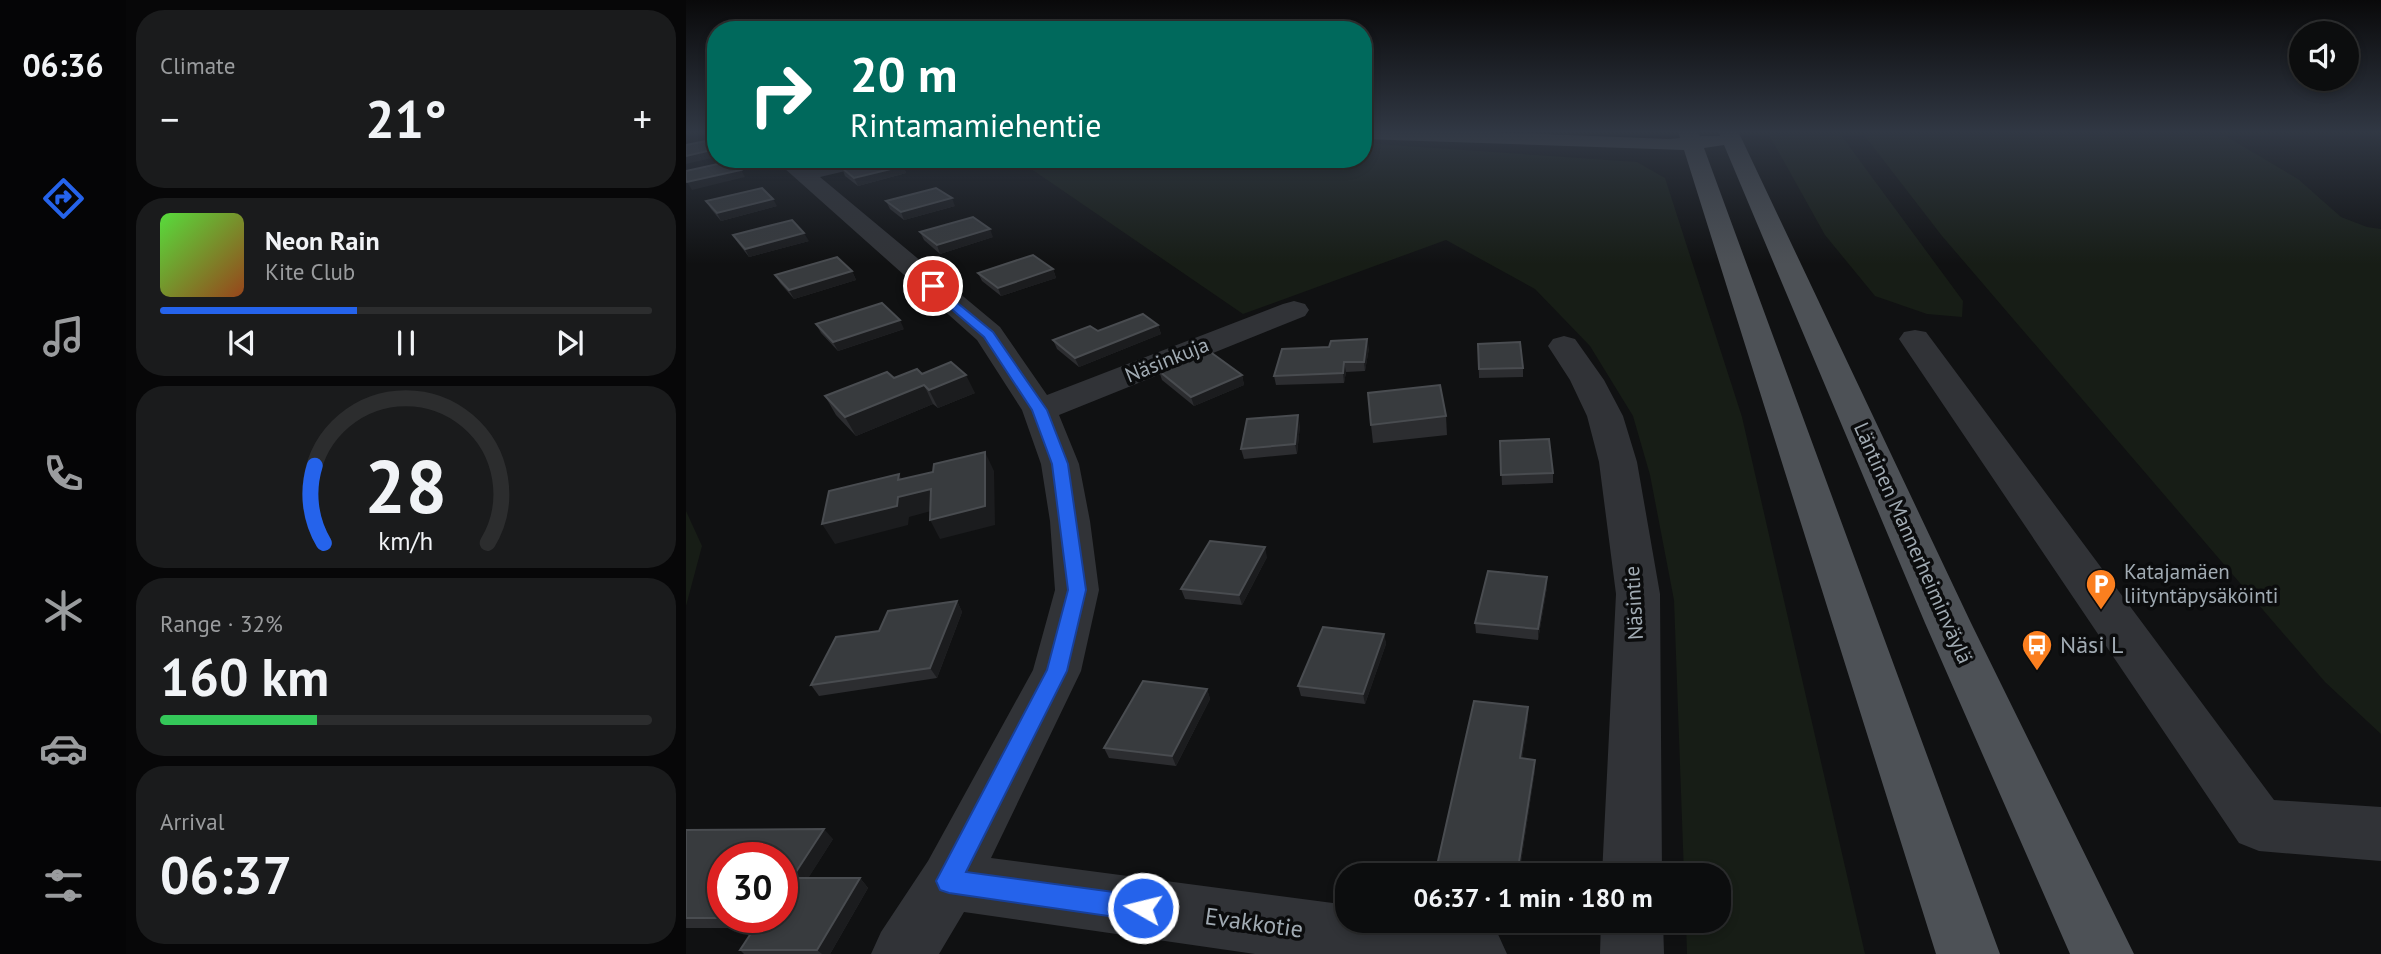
<!DOCTYPE html>
<html lang="en">
<head>
<meta charset="utf-8">
<style>
	:root { --surface:#0c0d0e; --page:#1a1b1c; --text:#f1f3f6; --muted:#9a9c9e; --line:#2c2d2e; --accent:#2563eb }
	body { margin:0; font-family:"PT Sans",sans-serif; background:var(--page); color:var(--text); height:100vh; display:flex; flex-direction:column; font-size:26px; white-space:nowrap }
	* { box-sizing:border-box; margin:0 }
	p { font-size:23px; color:var(--muted) }
	.icon { flex:none; width:38px; height:38px; fill:none; stroke:currentColor; stroke-width:2; stroke-linecap:round; stroke-linejoin:round }
	.map { position:relative; flex:1; overflow:hidden }
	.side { display:flex; flex-direction:column; gap:10px; padding:10px; background:#070708; width:560px }
	.side>* { flex:none }
	.top-card { position:absolute; left:21px; top:21px; width:665px; height:147px; border-radius:28px; box-shadow:0 4px 10px #0003,0 0 0 2px var(--line); background:#00695c; color:#fff; overflow:hidden }
	.controls { position:absolute; left:1603px; top:21px; display:grid; gap:14px }
	.controls a { display:grid; place-items:center; width:70px; height:70px; border-radius:50%; background:var(--surface); box-shadow:0 4px 10px #0003,0 0 0 2px var(--line); font-size:35px }
	.speed { position:absolute; left:21px; top:842px; display:flex; gap:14px; font-size:35px; font-weight:700; text-align:center }
	.speed>* { display:grid; place-content:center; width:91px; height:91px; border-radius:50%; background:var(--surface); box-shadow:0 4px 10px #0003,0 0 0 2px var(--line); line-height:1 }
	.speed .limit { border:10px solid #d22; background:#fff; color:#111 }
	.pin { position:absolute; display:grid; place-items:center; width:60px; height:60px; color:#fff; margin:-30px; border:4px solid #fff; border-radius:50%; box-shadow:0 2px 7px #0007 }
	.me { position:absolute; width:77px; margin:-38px; rotate:278deg; stroke-linejoin:round; filter:drop-shadow(0 0 5px #0008) }
	.turn { display:flex; align-items:center; gap:24px; height:147px; padding:0 28px; font-size:32px }
	.turn .icon { width:91px; height:91px; stroke-width:2.5 }
	.turn b { display:block; font-size:49px; line-height:60px }
	.big { font-size:52px; font-weight:700; line-height:1.1 }
	.side .widget { flex:1; display:flex; flex-direction:column; justify-content:center; gap:10px; min-width:0; padding:0 24px; border-radius:28px; background:var(--page) }
	.side .dial { align-items:center; gap:0 }
	.dial svg { height:182px; overflow:visible; fill:none; stroke:var(--line); stroke-width:7; stroke-linecap:round; text-anchor:middle }
	.dial text { fill:var(--text); stroke:none }
	.song { display:flex; align-items:center; gap:21px }
	.cover { width:84px; height:84px; border-radius:10px; background:linear-gradient(135deg,hsl(110 70% 55%),hsl(20 70% 35%)) }
	.played { height:7px; border-radius:4px; background:linear-gradient(90deg,var(--accent) 40%,var(--line) 40%) }
	.keys { display:flex; justify-content:space-around; direction:ltr }
	.heat { display:flex; justify-content:space-between; align-items:center; font-size:38px; direction:ltr }
	.charge { height:10px; border-radius:5px; background:linear-gradient(90deg,#34c759 32%,var(--line) 0) }
	.trip { position:absolute; left:649px; top:863px; width:396px; height:70px; border-radius:28px; background:var(--surface); box-shadow:0 4px 10px #0003,0 0 0 2px var(--line); font-weight:700; line-height:70px; text-align:center }
	main { display:flex; flex:1; min-height:0 }
	.tab-bar { display:flex; flex-direction:column; width:126px; justify-content:space-around; align-items:center; background:#050506; color:var(--muted) }
	.tab-bar .icon { width:49px; height:49px }
	.tab-bar .active { color:var(--accent) }
	.tab-bar b { font-size:32px; color:var(--text) }
	.map>svg:first-child { display:block }
	.green { fill:#171d16 }
	.lines { fill:none; stroke-linecap:round; stroke-linejoin:round }
	.minor { fill:#313337; fill-rule:evenodd }
	.major { fill:#4d5156; fill-rule:evenodd }
	.wall { fill:#2c2d30 }
	.shaded-wall { fill:#1b1c1e }
	.building { fill:#383b3e; stroke:#494c50; stroke-width:2; fill-rule:evenodd }
	.route { fill:#2563eb; stroke:#184099; stroke-width:2 }
	.labels { text-anchor:middle; stroke-width:7; stroke-linejoin:round; paint-order:stroke }
	.street-label { font-size:21px; fill:#a1abb3; stroke:#0b0c0d }
	.poi-label { font-size:21px; fill:#a1abb3; stroke:#0b0c0d; text-anchor:start }
	.near-poi-label { font-size:24px; fill:#a1abb3; stroke:#0b0c0d; text-anchor:start }
	.near-street-label { font-size:24px; fill:#a1abb3; stroke:#0b0c0d }
</style>
</head>
<body>
<main>
<nav class="tab-bar">
<b>06:36</b>
<svg class="icon active" aria-label="directions" viewBox="0 0 24 24"><path d="M12 3l9 9-9 9-9-9zM9 14v-3h6M13 9l2 2-2 2"/></svg>
<svg class="icon" aria-label="music" viewBox="0 0 24 24"><path d="M9 18V5l10-2v13"/><circle cx="6" cy="18" r="3"/><circle cx="16" cy="16" r="3"/></svg>
<svg class="icon" aria-label="phone" viewBox="0 0 24 24"><path d="M5 4h4l2 5-3 2q2 4 5 5l2-3 5 2v4C11 20 4 13 5 4z"/></svg>
<svg class="icon" aria-label="climate" viewBox="0 0 24 24"><path d="M12 3v18M4 7l16 10M4 17L20 7"/></svg>
<svg class="icon" aria-label="car" viewBox="0 0 24 24"><path d="M5 17H2v-5l4-1 3-4h7l3 4 3 1v5h-3M9 17h6M6 11h13"/><circle cx="7" cy="17" r="2"/><circle cx="17" cy="17" r="2"/></svg>
<svg class="icon" aria-label="filters" viewBox="0 0 24 24"><path d="M4 7h16M4 17h16"/><circle cx="9" cy="7" r="2"/><circle cx="15" cy="17" r="2"/></svg>
</nav>
<section class="side">
<div class="widget"><p>Climate</p>
<div class="heat"><a>−</a><b class="big">21°</b><a>+</a></div>
</div>
<div class="widget">
<div class="song"><i class="cover"></i><div><b>Neon Rain</b><p>Kite Club</p></div></div>
<div class="played"></div>
<div class="keys"><svg class="icon" aria-label="previous" viewBox="0 0 24 24"><path d="M18 5L8 12l10 7zM5 5v14"/></svg><svg class="icon" aria-label="pause" viewBox="0 0 24 24"><path d="M8 5v14M16 5v14"/></svg><svg class="icon" aria-label="next" viewBox="0 0 24 24"><path d="M6 5l10 7-10 7zM19 5v14"/></svg></div>
</div>
<div class="widget dial"><svg viewBox="0 0 100 80">
<path d="M14 69A42 42 0 1 1 86 69"/>
<path d="M14 69A42 42 0 0 1 10 35" stroke="#2563eb"/>
<text x="50" y="56" font-size="32" font-weight="700">28</text>
<text x="50" y="72" font-size="11">km/h</text>
</svg></div>
<div class="widget"><p>Range · 32%</p><b class="big">160 km</b><div class="charge"></div></div>
<div class="widget"><p>Arrival</p><b class="big">06:37</b></div>
</section>
<div class="map">
<svg width="1695" height="954" viewBox="0 0 1695 954">
	<rect width="100%" height="100%" fill="#101112"/>
	<g class="green">
		<polygon points="1081,131 1152,131 1277,301 1276,317 1241,314 1189,296 1139,235"/>
		<polygon points="1175,131 1531,131 1612,179 1655,217 1681,227 1695,229 1695,734 1639,682 1256,236"/>
		<polygon points="677,143 951,162 979,178 1056,417 1179,954 1001,954 1000,921 1032,920 1032,875 998,875 988,600 964,475 947,416 904,346 849,289 760,240 557,314 335,162 345,159 677,159"/>
		<polygon points="0,511 16,546 0,606"/>
	</g>
	<g class="lines">
		<g class="minor">
			<polygon points="88,159 113,159 121,167 152,159 192,159 189,164 134,177 314,327 361,395 597,304 608,301 619,304 623,310 619,316 373,415 393,464 404,521 413,590 395,671 305,858 662,905 662,920 775,920 789,922 811,932 821,954 569,954 278,912 253,954 185,954 195,932 242,861 347,670 369,590 364,521 355,464 336,410 291,340"/>
			<polygon points="1229,330 1240,332 1588,800 1695,807 1695,861 1573,851 1553,843 1213,339 1218,332"/>
			<polygon points="878,336 889,339 918,380 937,416 951,462 974,594 976,875 916,875 930,594 913,462 901,416 884,380 862,346 867,339"/>
			<polygon points="915,920 977,920 978,954 914,954"/>
		</g>
		<polygon class="major" points="677,131 778,131 983,139 994,138 992,131 1012,131 1014,136 1034,136 1032,131 1052,131 1285,623 1448,954 1384,954 1239,623 1038,145 1018,148 1314,954 1250,954 998,150 677,139"/>
	</g>
	<g class="wall">
		<polygon points="217,166 220,173 172,186 159,176 156,168"/>
		<polygon points="20,201 91,206 35,221 25,209"/>
		<polygon points="200,201 269,206 218,220 204,209"/>
		<polygon points="234,232 307,237 254,254 238,240"/>
		<polygon points="47,235 123,241 63,257 52,243"/>
		<polygon points="367,269 370,278 315,296 296,281 292,273"/>
		<polygon points="166,271 170,280 108,299 94,283 89,275"/>
		<polygon points="130,324 218,329 152,351 135,333"/>
		<polygon points="472,325 475,334 393,367 371,349 367,340"/>
		<polygon points="792,344 837,368 837,377 793,378"/>
		<polygon points="683,348 679,371 660,372 658,383 590,385 588,376"/>
		<polygon points="473,371 556,375 558,385 508,406 476,380"/>
		<polygon points="236,374 289,393 252,408 247,404 170,436 150,415 139,396 208,378"/>
		<polygon points="760,416 761,435 687,443 685,425"/>
		<polygon points="614,425 611,454 558,459 555,449"/>
		<polygon points="814,441 867,473 867,483 816,485"/>
		<polygon points="581,557 556,605 499,599 495,589"/>
		<polygon points="861,577 861,587 852,640 790,633 789,623"/>
		<polygon points="271,601 276,612 251,678 133,696 125,685 193,631"/>
		<polygon points="698,634 700,644 679,704 615,696 612,686"/>
		<polygon points="521,689 524,699 490,766 423,758 418,748"/>
		<polygon points="842,707 842,718 836,758 849,760 849,770 833,875 751,875 750,870"/>
		<polygon points="0,830 147,839 122,878 174,878 182,888 144,954 58,954 54,950 69,928 0,928"/>
	</g>
	<g class="shaded-wall">
		<polygon points="30,149 30,157 0,164 0,156"/>
		<polygon points="217,166 220,173 172,186 168,178"/>
		<polygon points="55,170 59,177 6,190 1,182"/>
		<polygon points="266,198 269,206 218,220 215,212"/>
		<polygon points="87,199 91,206 35,221 31,213"/>
		<polygon points="304,229 307,237 254,254 251,245"/>
		<polygon points="118,233 123,241 63,257 59,249"/>
		<polygon points="367,269 370,278 315,296 312,288"/>
		<polygon points="166,271 170,280 108,299 103,290"/>
		<polygon points="214,320 218,329 152,351 147,342"/>
		<polygon points="472,325 475,334 393,367 389,358"/>
		<polygon points="681,339 683,348 679,371 678,362"/>
		<polygon points="658,362 660,372 658,383 657,373"/>
		<polygon points="280,375 289,393 252,408 243,390"/>
		<polygon points="556,375 558,385 508,406 505,397"/>
		<polygon points="238,385 247,404 170,436 159,417"/>
		<polygon points="612,415 614,425 611,454 609,444"/>
		<polygon points="299,452 308,471 309,525 254,539 244,520"/>
		<polygon points="213,474 223,494 245,489 256,508 223,517 222,525 149,544 136,524 212,480"/>
		<polygon points="579,547 581,557 556,605 553,595"/>
		<polygon points="861,577 861,587 852,640 852,629"/>
		<polygon points="271,601 276,612 251,678 244,668"/>
		<polygon points="698,634 700,644 679,704 677,694"/>
		<polygon points="521,689 524,699 490,766 486,756"/>
		<polygon points="842,707 842,718 835,768 834,758"/>
		<polygon points="849,760 849,770 833,875 831,875"/>
		<polygon points="138,829 147,839 116,888 106,878"/>
		<polygon points="174,878 182,888 144,954 136,954 131,950"/>
	</g>
	<g class="building">
		<polygon points="30,139 30,149 0,156 0,145"/>
		<polygon points="193,159 207,159 217,166 168,178 156,168"/>
		<polygon points="45,161 55,170 1,182 0,181 0,171"/>
		<polygon points="76,188 87,199 31,213 20,201"/>
		<polygon points="250,188 266,198 215,212 200,201"/>
		<polygon points="287,217 304,229 251,245 234,232"/>
		<polygon points="106,220 118,233 59,249 47,235"/>
		<polygon points="347,255 367,269 312,288 292,273"/>
		<polygon points="151,257 166,271 103,290 89,275"/>
		<polygon points="196,303 214,320 147,342 130,324"/>
		<polygon points="457,314 472,325 389,358 367,340 404,326 412,331"/>
		<polygon points="681,339 678,362 658,362 657,373 588,376 596,349 643,347 645,341"/>
		<polygon points="834,342 837,368 793,369 792,344"/>
		<polygon points="523,351 556,375 505,397 473,371"/>
		<polygon points="265,362 280,375 243,390 238,385 159,417 139,396 201,372 208,378 231,369 236,374"/>
		<polygon points="754,385 760,416 685,425 682,393"/>
		<polygon points="612,415 609,444 555,449 561,419"/>
		<polygon points="863,439 867,473 815,475 814,441"/>
		<polygon points="299,452 299,506 244,520 245,489 212,497 211,506 136,524 143,491 213,474 212,480 247,472 248,464"/>
		<polygon points="524,541 579,547 553,595 495,589"/>
		<polygon points="802,571 861,577 852,629 789,623"/>
		<polygon points="271,601 244,668 125,685 150,637 193,631 202,611"/>
		<polygon points="637,627 698,634 677,694 612,686"/>
		<polygon points="457,681 521,689 486,756 418,748"/>
		<polygon points="788,701 842,707 834,758 849,760 831,875 789,875 750,870"/>
		<path d="M138,829L106,878H174L131,950H54L75,918H0V830ZM37,858H96V917H37Z"/>
	</g>
	<linearGradient id="sky" x2="0" y2="1"><stop stop-color="#09090a"/><stop offset="0.5" stop-color="#313844"/><stop offset="1" stop-color="#313844" stop-opacity="0"/></linearGradient>
	<rect width="1695" height="264" fill="url(#sky)"/>
	<polygon class="route" points="247,283 307,332 361,410 382,464 400,590 381,671 280,872 457,896 465,899 469,908 465,917 457,921 263,893 254,890 250,881 361,670 382,590 366,464 346,410 298,337 242,289 242,284"/>
	<defs>
		<g id="parking-pin" transform="scale(1.575)"><path d="M0 17L-7.5 6A9.5 9.5 0 1 1 7.5 6Z" fill="#fb7f1f" stroke="#0b0c0d"/><path d="M-3.5-5.5H1a3.5 3.5 0 0 1 0 7H-1V5.5H-3.5ZM-1-3.4V-.6H.8a1.4 1.4 0 0 0 0-2.8Z" fill="#fff"/></g>
		<g id="bus-pin" transform="scale(1.575)"><path d="M0 17L-7.5 6A9.5 9.5 0 1 1 7.5 6Z" fill="#fb7f1f" stroke="#0b0c0d"/><path d="M-5-6H5V4H4V6H2V4H-2V6H-4V4H-5ZM-3.5-4V0h7V-4ZM-3.5 1.2v1.5H-2V1.2ZM2 1.2v1.5H3.5V1.2Z" fill="#fff"/></g>
	</defs>
	<g fill-rule="evenodd">
		<use href="#parking-pin" x="1415" y="584"/>
		<use href="#bus-pin" x="1351" y="645"/>
	</g>
	<g class="labels">
		<g class="street-label">
			<text transform="translate(481 360) rotate(-22)" y="7">Näsinkuja</text>
			<text transform="translate(1227 543) rotate(66)" y="7">Läntinen Mannerheiminväylä</text>
			<text transform="translate(948 603) rotate(-93)" y="7">Näsintie</text>
		</g>
		<g class="poi-label">
			<text x="1438" y="579">Katajamäen<tspan x="1438" dy="24">liityntäpysäköinti</tspan></text>
		</g>
		<g class="near-poi-label">
			<text x="1374" y="653">Näsi L</text>
		</g>
		<g class="near-street-label">
			<text transform="translate(568 923) rotate(8)" y="8">Evakkotie</text>
		</g>
	</g>
</svg>
<div class="controls">
<a><svg class="icon" aria-label="sound" viewBox="0 0 24 24"><path d="M4 9h4l5-4v14l-5-4H4zM17 9q2 3 0 6"/></svg></a>
</div>
<div class="speed"><div class="limit">30</div></div>
<div class="pin" style="left:247px;top:286px;background:#d93025"><svg class="icon" aria-label="arrive" viewBox="0 0 24 24"><path d="M6 21V4h12l-3 4 3 4H6"/></svg></div>
<svg class="me" style="left:457px;top:908px" viewBox="-20 -20 40 40"><circle r="17" fill="#2563eb" stroke="#fff" stroke-width="3"/><path d="M0-11L8 9 0 5-8 9z" fill="#fff"/></svg>
<div class="trip">06:37 · 1 min · 180 m</div>
<div class="top-card">
<div class="turn"><svg class="icon" aria-label="right" viewBox="0 0 24 24"><path d="M7 20v-9h11M14 6l5 5-5 5"/></svg><div><b>20 m</b>Rintamamiehentie</div></div>
</div>
</div>
</main>
</body>
</html>
